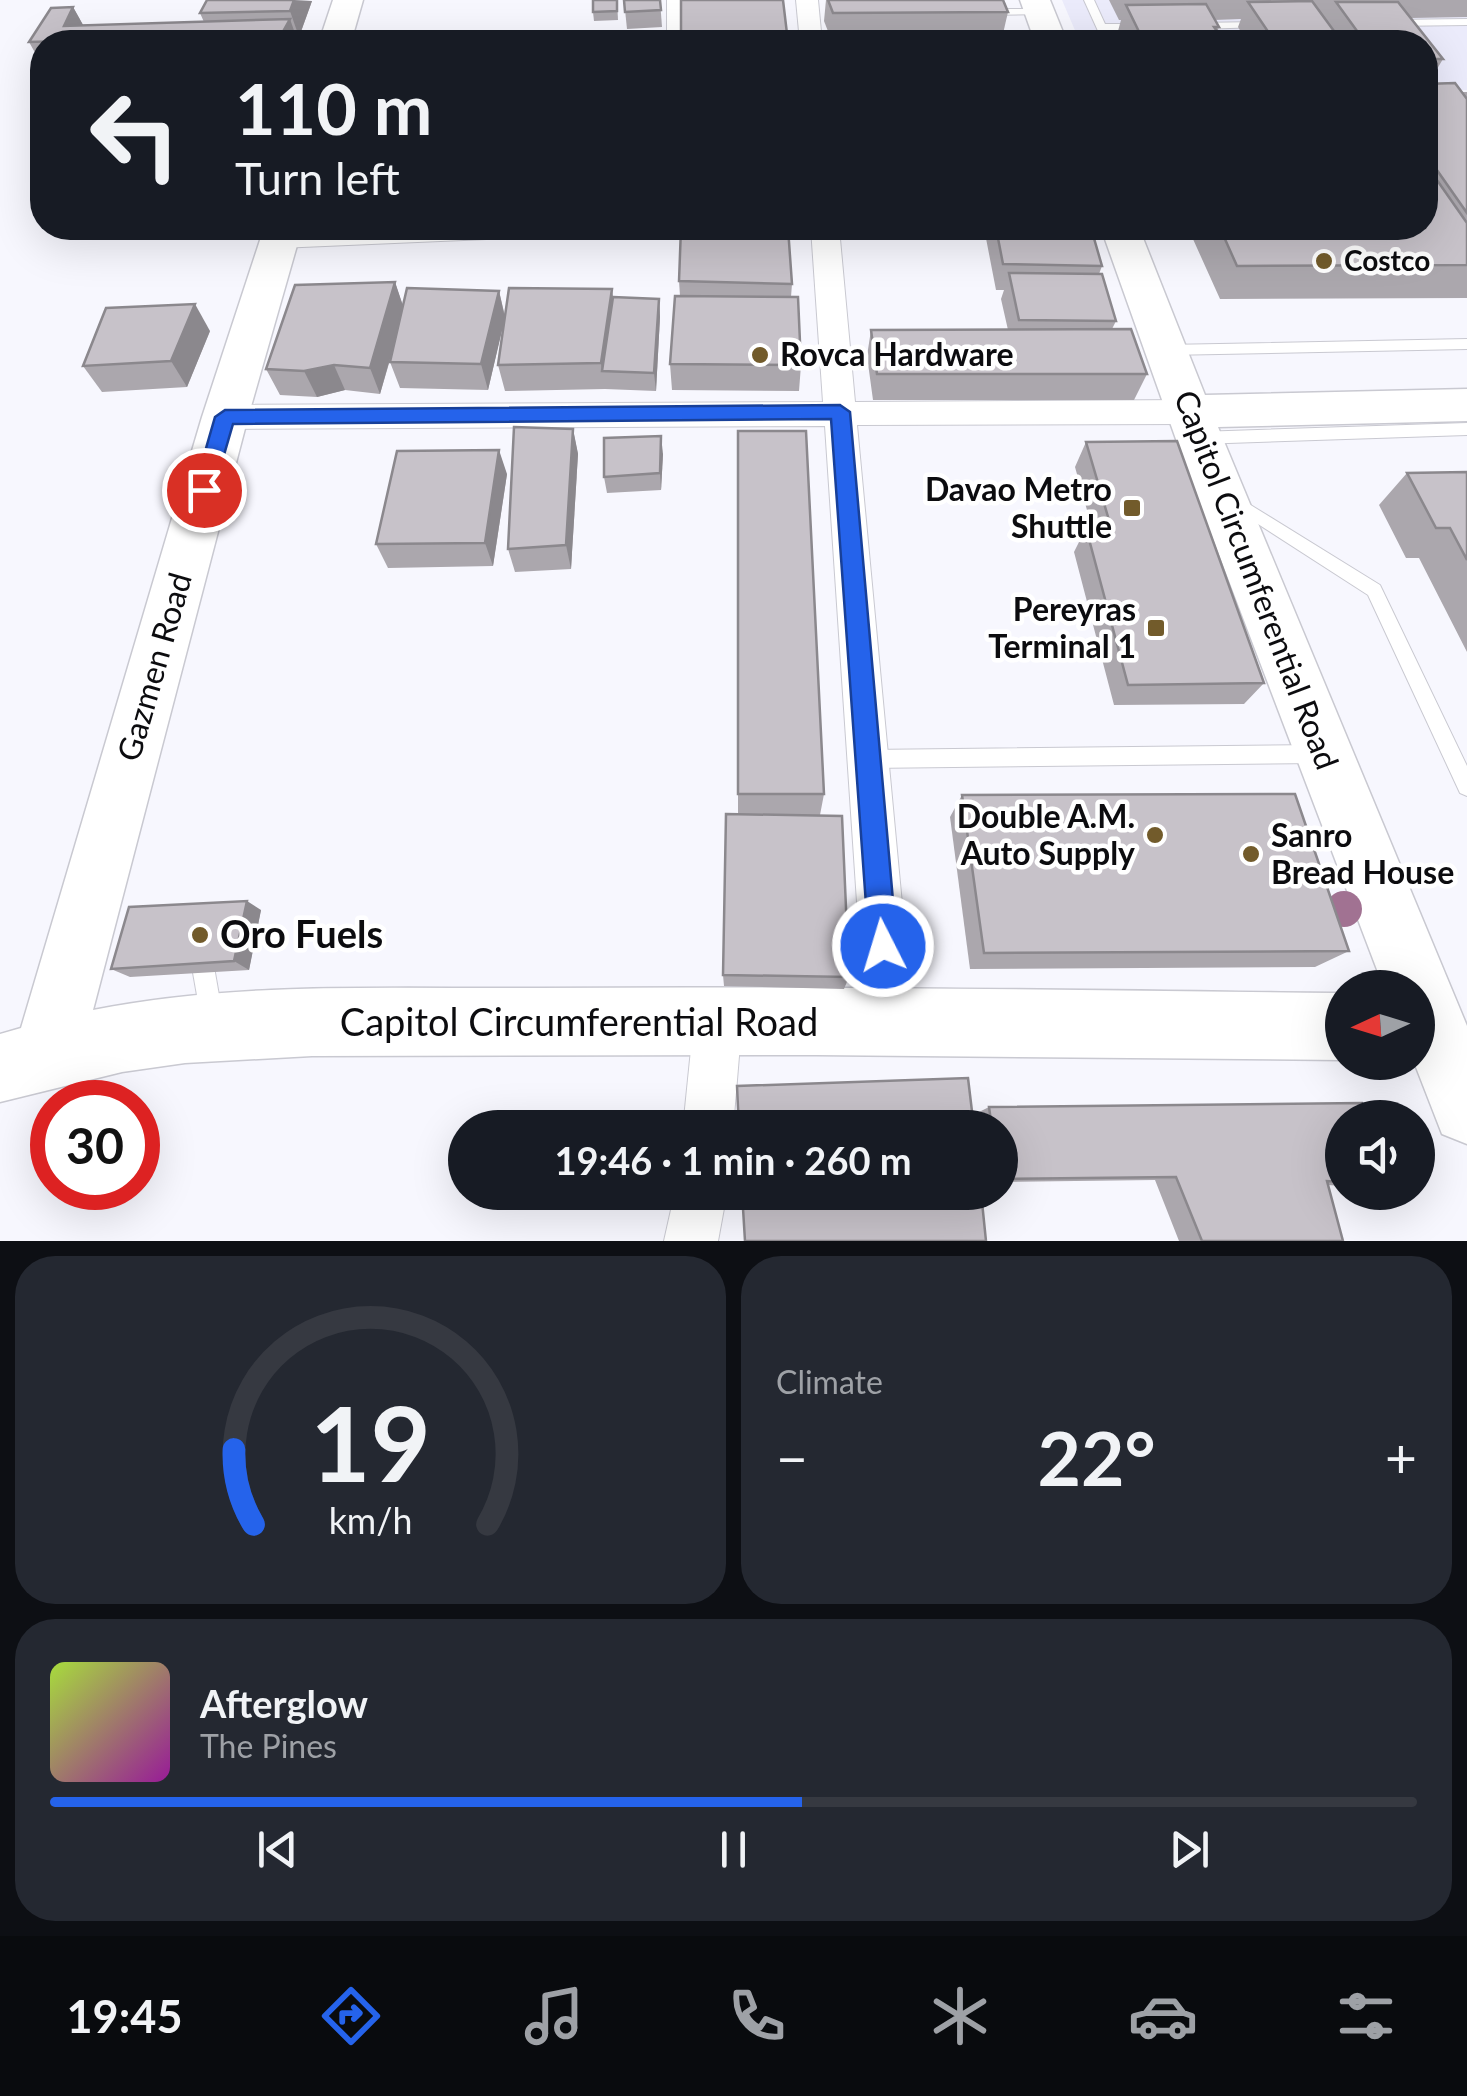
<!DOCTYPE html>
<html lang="en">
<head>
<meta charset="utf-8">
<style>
	:root { --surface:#171b24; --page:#242831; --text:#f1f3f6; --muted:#9ea1a6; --line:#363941; --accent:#2563eb }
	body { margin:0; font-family:Lato,sans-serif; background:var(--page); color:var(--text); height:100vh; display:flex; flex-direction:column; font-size:38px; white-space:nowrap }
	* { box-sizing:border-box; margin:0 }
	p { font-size:32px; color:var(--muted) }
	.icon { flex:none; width:55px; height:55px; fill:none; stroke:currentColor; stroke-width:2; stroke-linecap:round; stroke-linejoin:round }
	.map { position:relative; height:1241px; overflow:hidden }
	.sheet { display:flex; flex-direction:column; gap:15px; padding:15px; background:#0d0f14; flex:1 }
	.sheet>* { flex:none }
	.hud { position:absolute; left:30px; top:30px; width:1408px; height:210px; border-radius:40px; box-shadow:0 10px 40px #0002; background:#171b24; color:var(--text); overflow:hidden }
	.needle { width:65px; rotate:266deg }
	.fabs { position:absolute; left:1325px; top:970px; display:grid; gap:20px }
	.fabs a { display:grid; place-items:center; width:110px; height:110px; border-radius:50%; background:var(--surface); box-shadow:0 10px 40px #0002; font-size:50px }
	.speed { position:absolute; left:30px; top:1080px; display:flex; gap:20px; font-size:50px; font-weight:700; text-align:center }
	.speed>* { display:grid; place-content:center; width:130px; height:130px; border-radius:50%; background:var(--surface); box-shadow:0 10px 40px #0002; line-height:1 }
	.speed .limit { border:15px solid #d22; background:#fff; color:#111 }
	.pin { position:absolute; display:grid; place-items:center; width:85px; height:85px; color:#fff; margin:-42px; border:5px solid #fff; border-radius:50%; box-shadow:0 2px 10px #0007 }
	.me { position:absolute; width:110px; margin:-55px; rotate:355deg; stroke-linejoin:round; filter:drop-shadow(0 0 8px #0008) }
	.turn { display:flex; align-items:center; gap:35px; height:210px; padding:0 40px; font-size:45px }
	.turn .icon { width:130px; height:130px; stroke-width:2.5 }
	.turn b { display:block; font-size:70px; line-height:85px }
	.big { font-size:75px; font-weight:700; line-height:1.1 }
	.sheet .card { flex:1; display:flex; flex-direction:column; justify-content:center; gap:15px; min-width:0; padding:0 35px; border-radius:40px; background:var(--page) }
	.sheet .dial { align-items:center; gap:0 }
	.dial svg { height:260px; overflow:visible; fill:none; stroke:var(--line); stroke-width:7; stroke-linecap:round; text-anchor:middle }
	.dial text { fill:var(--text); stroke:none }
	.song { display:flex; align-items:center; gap:30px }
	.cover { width:120px; height:120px; border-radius:15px; background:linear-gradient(135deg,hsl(80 70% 55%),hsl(300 70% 35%)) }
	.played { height:10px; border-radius:5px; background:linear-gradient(90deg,var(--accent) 55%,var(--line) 55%) }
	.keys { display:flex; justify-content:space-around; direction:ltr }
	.heat { display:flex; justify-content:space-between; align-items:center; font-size:55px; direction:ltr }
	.sheet .tiles { flex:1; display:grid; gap:15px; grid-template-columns:1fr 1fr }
	.card:last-child { grid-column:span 2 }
	.trip { position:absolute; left:448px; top:1110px; width:570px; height:100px; border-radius:50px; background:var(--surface); box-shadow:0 10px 40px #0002; font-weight:700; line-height:100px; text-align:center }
	.dock { display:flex; height:160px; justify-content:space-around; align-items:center; background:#090b0e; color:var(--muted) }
	.dock .icon { width:70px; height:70px }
	.dock .active { color:var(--accent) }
	.dock b { font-size:45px; color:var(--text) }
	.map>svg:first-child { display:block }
	.built { fill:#ebebfb }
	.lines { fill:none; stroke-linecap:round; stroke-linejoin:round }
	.lane-casing { stroke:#c9c9d1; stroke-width:2 }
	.street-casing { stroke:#c9c9d1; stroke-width:2 }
	.secondary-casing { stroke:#c9c9d1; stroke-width:3 }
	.lane { fill:#fff; fill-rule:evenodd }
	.street { fill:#fff; fill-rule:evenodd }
	.secondary { fill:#fff; fill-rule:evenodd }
	.tree { fill:#a17292 }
	.wall { fill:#aba7ad }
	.shaded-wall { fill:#8b888d }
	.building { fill:#c7c2c9; stroke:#8b888d; stroke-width:2.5 }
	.route { fill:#2563eb; stroke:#184099; stroke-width:2.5 }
	.poi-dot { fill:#725b2b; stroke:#fff; stroke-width:4 }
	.labels { text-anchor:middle; stroke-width:9; stroke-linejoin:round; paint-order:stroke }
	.far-poi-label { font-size:28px; font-weight:bold; fill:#0c0c0f; stroke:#fff; text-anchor:start }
	.poi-label { font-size:32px; font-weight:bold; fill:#0c0c0f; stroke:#fff; text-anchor:end }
	.street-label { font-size:32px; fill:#0c0c0f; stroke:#fff }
	.near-poi-label { font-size:38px; font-weight:bold; fill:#0c0c0f; stroke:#fff; text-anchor:start }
	.near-street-label { font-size:38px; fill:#0c0c0f; stroke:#fff }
</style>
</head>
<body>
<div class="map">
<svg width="1467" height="1241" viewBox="0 0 1467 1241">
	<rect width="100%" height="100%" fill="#f7f7fe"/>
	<polygon class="built" points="1062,0 1467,0 1467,90 1425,90 1425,42 1080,42"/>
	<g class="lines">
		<g class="lane-casing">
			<g id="lane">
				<polygon points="1084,0 1094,0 1105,24 1140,24 1145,27 1140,30 1108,30 1113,42 1103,42"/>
				<polygon points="1040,9 1045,12 1044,14 984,15 979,12 984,9"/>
				<polygon points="1467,19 1467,25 1391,26 1386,23 1391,20"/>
				<polygon points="1260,22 1265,25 1264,27 1196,29 1191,26 1196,23"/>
				<polygon points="1467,339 1467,349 1166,355 1159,350 1166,345"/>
				<polygon points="1467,423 1467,435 1199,444 1191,438 1199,432"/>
				<polygon points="1236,496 1380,585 1467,766 1467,796 1460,793 1368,595 1230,506 1228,502"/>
				<polygon points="1318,745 1325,748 1328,754 1325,760 1318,763 868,768 861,765 858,759 861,753 868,750"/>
				<polygon points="200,939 208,942 211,950 223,1018 220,1026 212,1029 204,1026 201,1018 189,950 192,942"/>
			</g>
		</g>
		<g class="street-casing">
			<g id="street">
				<rect x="667" y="0" width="22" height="42"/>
				<polygon points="796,0 818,0 822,42 800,42"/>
				<polygon points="353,228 571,228 557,236 279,248 269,245 265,239 269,233 279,230"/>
				<polygon points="811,228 839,228 855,402 1189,400 1200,404 1205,412 1200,420 1189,424 857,425 913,1021 906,1038 889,1045 872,1038 865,1021 825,426 225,429 214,425 209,417 214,409 225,405 823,402"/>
				<polygon points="718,996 735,1003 742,1020 733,1128 683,1128 694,1020 701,1003"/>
				<polygon points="675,1192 727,1192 718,1241 664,1241"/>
			</g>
		</g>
		<g class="secondary-casing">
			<g id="secondary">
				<polygon points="333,0 363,0 351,42 319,42"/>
				<polygon points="1020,0 1050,0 1067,42 1035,42"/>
				<path d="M264,228H302L248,417L93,1010C239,981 390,989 539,988C806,986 1074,990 1342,993V1060L817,1055L312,1056L185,1063L122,1072L0,1102V1034L21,1028L202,417Z"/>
				<polygon points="1101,228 1139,228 1205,395 1467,389 1467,421 1218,427 1467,1026 1467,1144 1442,1134 1414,1062 1418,1062 1418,988 1384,988 1188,473"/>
			</g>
		</g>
		<use href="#lane" class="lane"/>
		<use href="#street" class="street"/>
		<use href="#secondary" class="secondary"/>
	</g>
	<circle class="tree" cx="1344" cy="909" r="18"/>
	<g class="wall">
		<polygon points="207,0 312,1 299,37 296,37 298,42 42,42 42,65 29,42 73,7 83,25 204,22 200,13"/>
		<polygon points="617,0 618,20 594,21 593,12"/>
		<polygon points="624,0 660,0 662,27 627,29"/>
		<polygon points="826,0 1003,0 1008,12 1002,38 831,39 824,21"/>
		<polygon points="1109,0 1467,0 1467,17 1411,18 1443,59 1428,84 1461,92 1467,92 1467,298 1220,299 1188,228 1425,228 1425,42 1247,42 1238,27 1241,19 1214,20 1219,27 1217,32 1225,42 1123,42 1118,31 1121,20 1119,20"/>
		<polygon points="984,228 1091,228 1102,266 1099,274 1116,321 1112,329 1147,374 1134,400 873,400 867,356 871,330 1008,330 1001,299 1004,290 996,290"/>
		<polygon points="679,281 792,284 791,297 801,365 799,391 672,390 670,364 680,296"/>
		<polygon points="395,282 403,306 499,291 505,316 613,297 659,299 660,317 656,391 605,389 505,391 498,365 503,325 488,390 400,388 390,362 395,343 380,394 345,390 317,397 280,395 266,369"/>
		<polygon points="210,331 187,387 102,392 83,366"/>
		<polygon points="573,429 578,454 571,569 515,572 508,549"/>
		<polygon points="738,431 824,794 820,815 849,977 844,989 724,986 723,975 738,814"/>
		<polygon points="1086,442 1264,683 1244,704 1114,705 1074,552 1086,528 1092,528 1075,467"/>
		<polygon points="663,454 661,490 607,493 604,477"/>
		<polygon points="1467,472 1467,652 1419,558 1406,558 1379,505 1407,473"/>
		<polygon points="507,474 493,566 388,568 376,544"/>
		<polygon points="962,795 1349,951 1315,967 970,969 950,817"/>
		<polygon points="261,910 249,970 130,977 111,969"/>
		<polygon points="989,1107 1342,1118 1342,1186 1328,1185 1343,1241 1179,1241 1155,1180 1000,1182 1000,1128 979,1128 977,1113"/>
	</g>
	<g class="shaded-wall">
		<polygon points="294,0 312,1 299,37 290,11"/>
		<polygon points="73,7 87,32 64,26"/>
		<polygon points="290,19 298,42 284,42 281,35"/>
		<polygon points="395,282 404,309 380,394 370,368"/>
		<polygon points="612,289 615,315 602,371 601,363"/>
		<polygon points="499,291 505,318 488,390 481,364"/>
		<polygon points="659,299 660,317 656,391 654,373"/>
		<polygon points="195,304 210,331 187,387 171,361"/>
		<polygon points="334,365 345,390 317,397 304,371"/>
		<polygon points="573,429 578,454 571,569 566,545"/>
		<polygon points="661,436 663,454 661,490 660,473"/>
		<polygon points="499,450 507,474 493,566 485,543"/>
		<polygon points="247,901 261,910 249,970 234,961"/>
	</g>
	<g class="building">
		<polygon points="207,0 294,0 290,11 200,13"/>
		<polygon points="593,0 617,0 617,11 593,12"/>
		<polygon points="624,0 660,0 661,10 625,12"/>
		<polygon points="681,0 783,0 788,42 681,42"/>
		<polygon points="828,0 1003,0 1008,12 833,13"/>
		<polygon points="1312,1 1342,42 1275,42 1248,2"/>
		<polygon points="1336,2 1398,2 1443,59 1433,59 1436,63 1425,63 1425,42 1365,42"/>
		<polygon points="1206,4 1219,27 1214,27 1225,42 1144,42 1126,5"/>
		<polygon points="73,7 64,26 290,19 281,35 244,36 240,42 206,42 207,39 217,37 29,42 51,8"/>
		<polygon points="1455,83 1467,99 1467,213 1425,153 1425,84"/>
		<polygon points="1425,163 1467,223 1467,265 1237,266 1220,228 1425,228"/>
		<polygon points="681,228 788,228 792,284 679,281"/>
		<polygon points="996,228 1091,228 1102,266 1003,264"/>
		<polygon points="1009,273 1102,274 1116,321 1019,320"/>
		<polygon points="395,282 370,368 334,365 304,371 266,369 295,285"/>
		<polygon points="407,288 499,291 481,364 390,362"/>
		<polygon points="509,288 612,289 601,363 498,365"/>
		<polygon points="675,296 798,297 801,365 670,364"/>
		<polygon points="613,297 659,299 654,373 602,371"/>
		<polygon points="195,304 171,361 83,366 106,308"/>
		<polygon points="1131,329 1147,374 877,374 871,330"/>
		<polygon points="514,427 573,429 566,545 508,549"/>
		<polygon points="738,431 806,431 824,794 738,794"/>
		<polygon points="661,436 660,473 604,477 604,438"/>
		<polygon points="1177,441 1264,683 1128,685 1086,528 1111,527 1086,442"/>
		<polygon points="499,450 485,543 376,544 397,451"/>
		<polygon points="1467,472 1467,560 1450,528 1436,528 1407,473"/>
		<polygon points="1295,794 1349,951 984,953 962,795"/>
		<polygon points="726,814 842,816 849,977 723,975"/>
		<polygon points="247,901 234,961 111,969 129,907"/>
		<polygon points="968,1078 974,1128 739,1128 737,1086"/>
		<polygon points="1362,1103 1368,1118 1342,1118 1342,1182 1327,1181 1343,1241 1202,1241 1176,1177 1000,1179 1000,1128 992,1128 989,1107"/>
		<polygon points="742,1192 981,1192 986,1241 745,1241"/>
	</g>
	<polygon class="route" points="840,405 850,412 897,946 893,956 883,960 873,956 869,946 831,419 233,424 212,496 197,496 194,490 215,417 225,410"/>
	<g class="poi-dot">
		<circle cx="1324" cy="261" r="10"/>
		<circle cx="760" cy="355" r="10"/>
		<rect x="1122" y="498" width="20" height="20" rx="5"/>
		<rect x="1146" y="618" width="20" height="20" rx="5"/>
		<circle cx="1155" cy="835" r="10"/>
		<circle cx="1251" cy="854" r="10"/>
		<circle cx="200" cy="935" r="10"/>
	</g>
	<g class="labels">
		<g class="far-poi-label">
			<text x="1344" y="271">Costco</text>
		</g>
		<g class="poi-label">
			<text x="780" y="366" text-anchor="start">Rovca Hardware</text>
			<text x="1112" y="501">Davao Metro<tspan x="1112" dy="37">Shuttle</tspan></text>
			<text x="1136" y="621">Pereyras<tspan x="1136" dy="37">Terminal 1</tspan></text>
			<text x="1135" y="828">Double A.M.<tspan x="1135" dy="37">Auto Supply</tspan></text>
			<text x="1271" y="847" text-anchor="start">Sanro<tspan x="1271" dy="37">Bread House</tspan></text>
		</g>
		<g class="street-label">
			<text transform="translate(1256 580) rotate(69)" y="11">Capitol Circumferential Road</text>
			<text transform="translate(155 667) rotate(-74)" y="11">Gazmen Road</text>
		</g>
		<g class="near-poi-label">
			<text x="220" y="948">Oro Fuels</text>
		</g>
		<g class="near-street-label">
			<text x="579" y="1036">Capitol Circumferential Road</text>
		</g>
	</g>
</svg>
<div class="fabs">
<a><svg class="needle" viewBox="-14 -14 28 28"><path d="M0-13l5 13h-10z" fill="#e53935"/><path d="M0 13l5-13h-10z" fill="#9ea1a6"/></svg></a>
<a><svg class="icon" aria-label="sound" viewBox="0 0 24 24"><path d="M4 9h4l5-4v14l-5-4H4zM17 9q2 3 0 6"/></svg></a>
</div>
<div class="speed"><div class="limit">30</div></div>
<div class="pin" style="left:204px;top:490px;background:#d93025"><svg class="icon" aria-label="arrive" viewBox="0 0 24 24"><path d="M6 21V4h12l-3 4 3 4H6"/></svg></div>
<svg class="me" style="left:883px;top:946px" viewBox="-20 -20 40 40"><circle r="17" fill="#2563eb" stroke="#fff" stroke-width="3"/><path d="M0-11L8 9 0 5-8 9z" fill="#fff"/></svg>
<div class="trip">19:46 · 1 min · 260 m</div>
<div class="hud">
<div class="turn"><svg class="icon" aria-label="left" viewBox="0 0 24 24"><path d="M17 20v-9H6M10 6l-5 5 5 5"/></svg><div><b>110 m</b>Turn left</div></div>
</div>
</div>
<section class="sheet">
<div class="tiles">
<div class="card dial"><svg viewBox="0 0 100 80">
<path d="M14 69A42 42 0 1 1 86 69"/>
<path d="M14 69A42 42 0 0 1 8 46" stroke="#2563eb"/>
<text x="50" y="56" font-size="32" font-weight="700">19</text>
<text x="50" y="72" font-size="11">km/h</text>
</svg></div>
<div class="card"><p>Climate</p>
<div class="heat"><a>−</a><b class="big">22°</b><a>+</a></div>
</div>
<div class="card">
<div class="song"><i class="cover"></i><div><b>Afterglow</b><p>The Pines</p></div></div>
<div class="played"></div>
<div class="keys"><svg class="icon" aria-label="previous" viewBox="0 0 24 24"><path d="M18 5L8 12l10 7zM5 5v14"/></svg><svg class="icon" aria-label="pause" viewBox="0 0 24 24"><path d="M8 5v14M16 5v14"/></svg><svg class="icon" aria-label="next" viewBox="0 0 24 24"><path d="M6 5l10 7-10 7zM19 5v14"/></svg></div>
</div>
</div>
</section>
<nav class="dock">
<b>19:45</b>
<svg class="icon active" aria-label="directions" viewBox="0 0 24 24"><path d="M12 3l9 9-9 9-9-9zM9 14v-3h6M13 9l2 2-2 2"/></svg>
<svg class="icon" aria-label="music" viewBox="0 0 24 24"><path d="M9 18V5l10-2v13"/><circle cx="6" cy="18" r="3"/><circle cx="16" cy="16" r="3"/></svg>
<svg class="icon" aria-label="phone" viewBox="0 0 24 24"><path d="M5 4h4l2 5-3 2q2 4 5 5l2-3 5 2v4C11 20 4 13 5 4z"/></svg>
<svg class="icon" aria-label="climate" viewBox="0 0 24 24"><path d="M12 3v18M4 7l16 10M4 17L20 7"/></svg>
<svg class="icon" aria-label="car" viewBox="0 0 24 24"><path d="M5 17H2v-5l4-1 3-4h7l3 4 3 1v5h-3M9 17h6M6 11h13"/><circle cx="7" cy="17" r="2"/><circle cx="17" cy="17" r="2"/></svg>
<svg class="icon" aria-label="filters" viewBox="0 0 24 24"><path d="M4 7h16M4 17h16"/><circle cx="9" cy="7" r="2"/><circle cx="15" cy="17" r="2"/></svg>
</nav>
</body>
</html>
